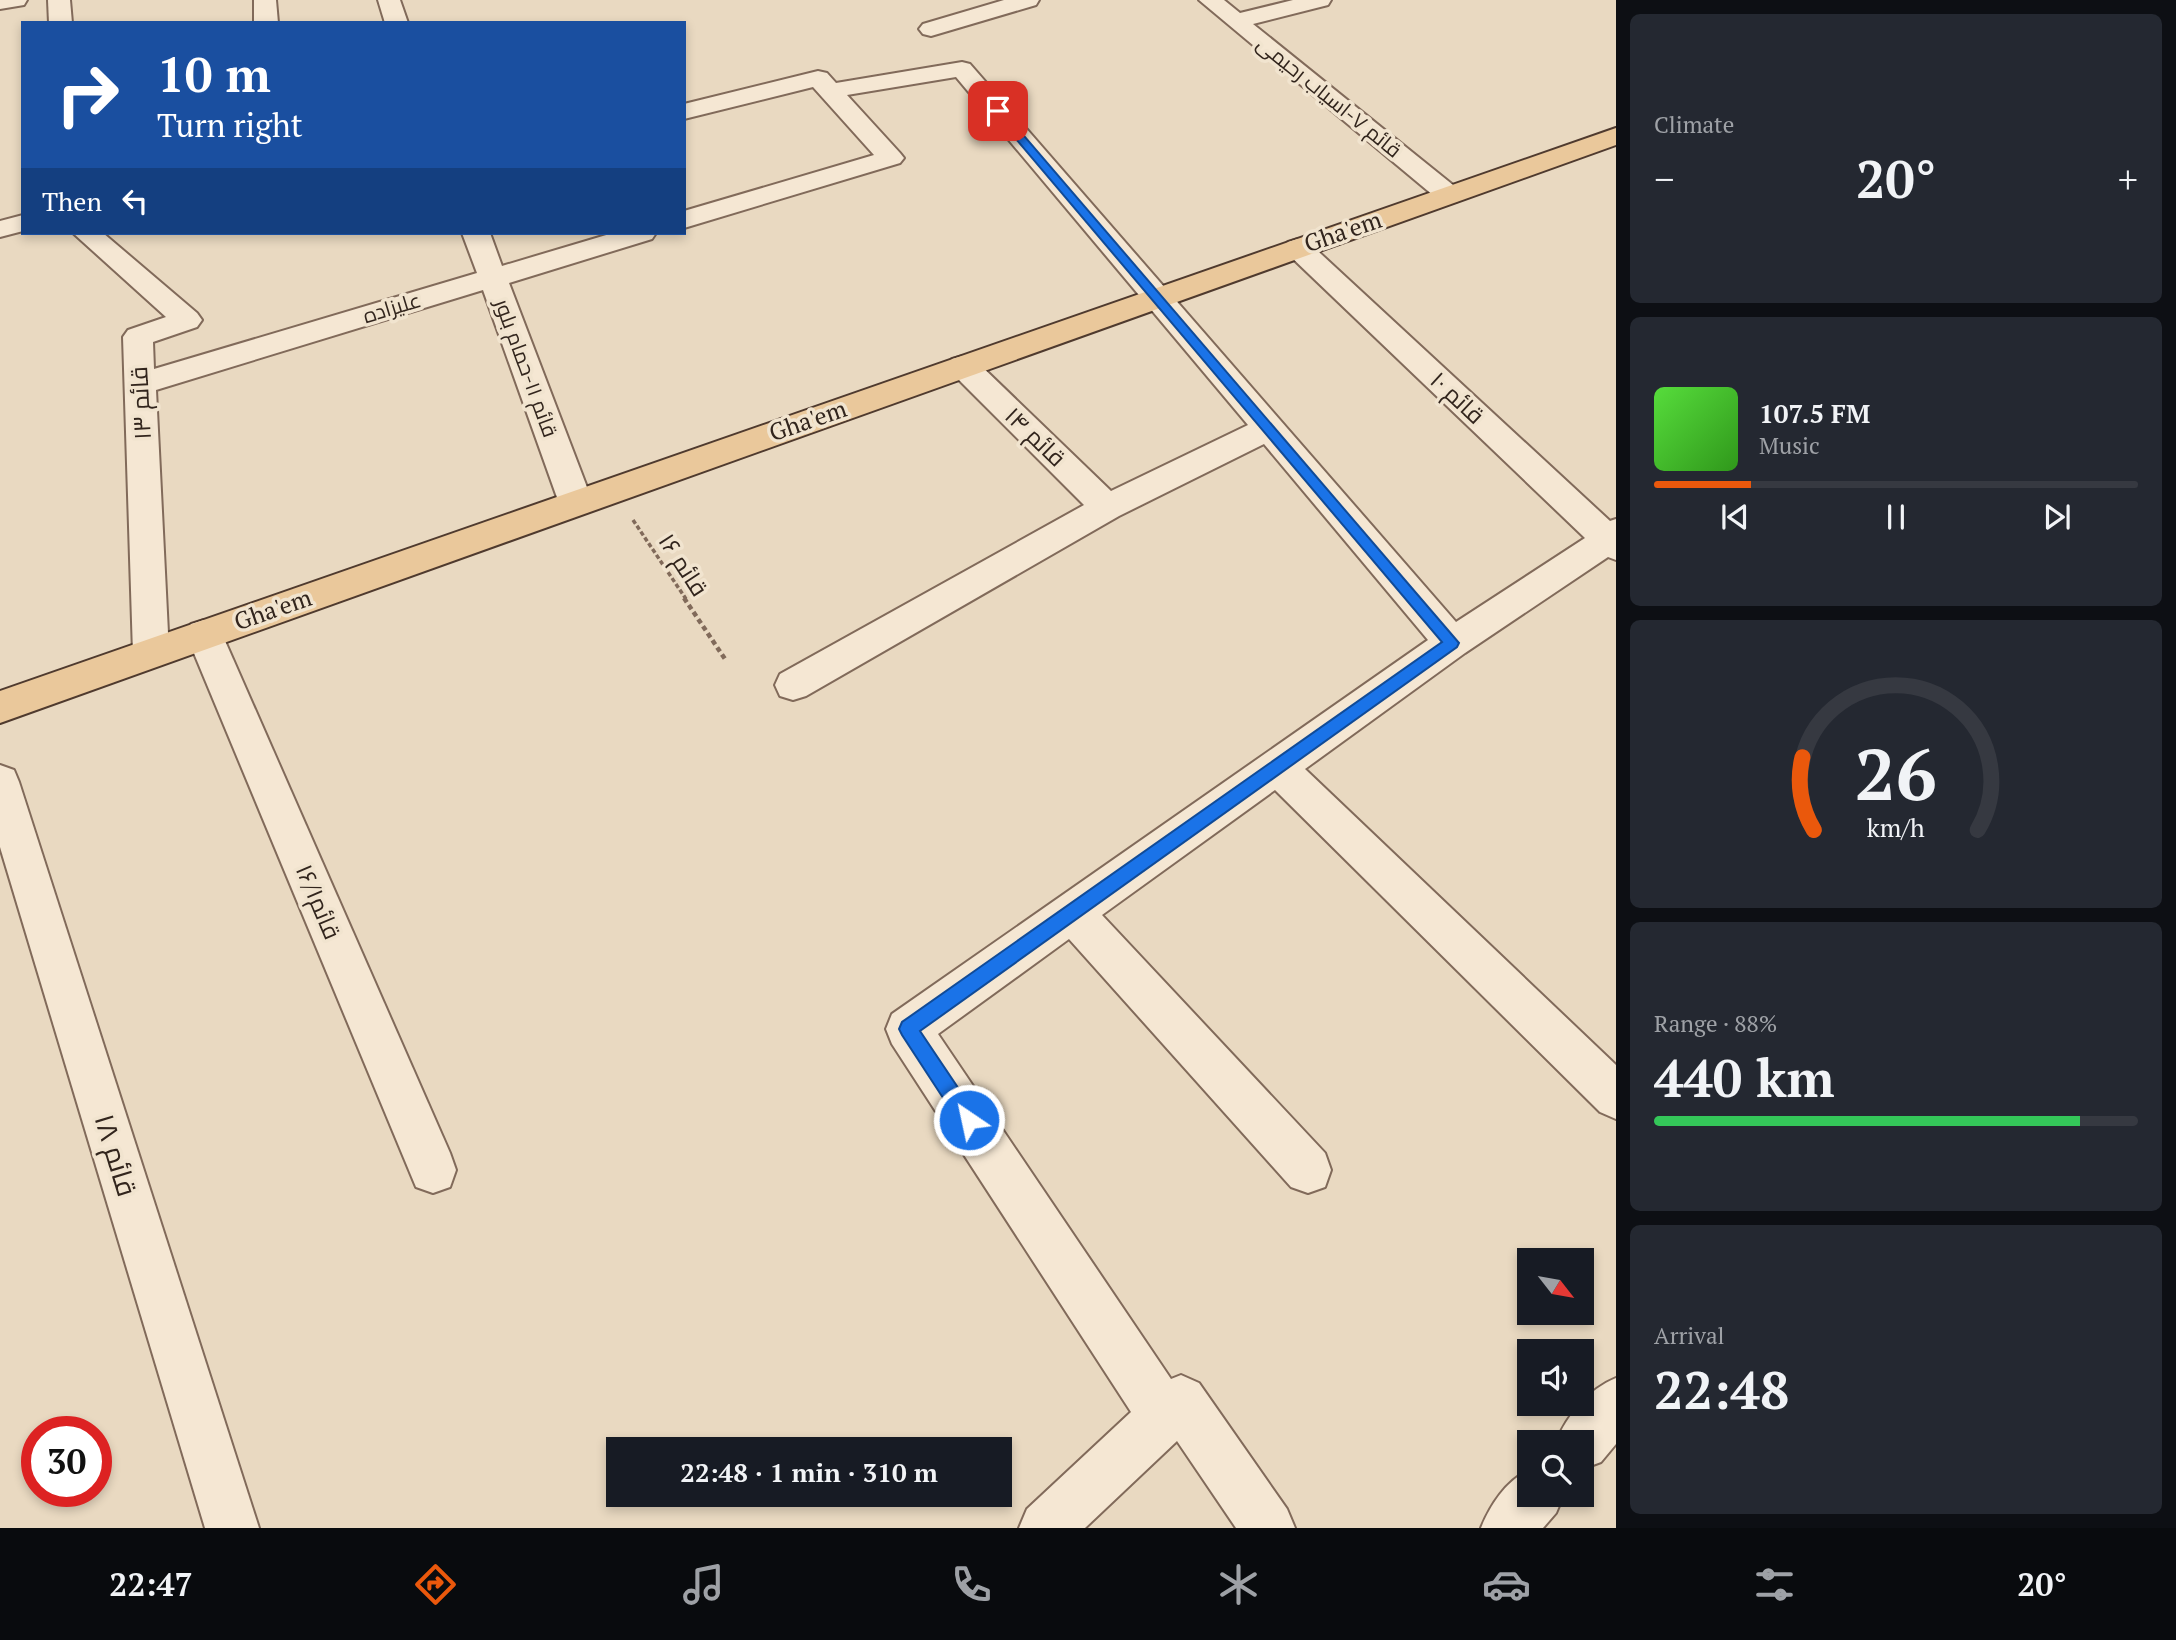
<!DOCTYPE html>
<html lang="en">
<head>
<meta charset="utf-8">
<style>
	:root { --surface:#171b24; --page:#242831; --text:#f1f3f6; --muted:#9ea1a6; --line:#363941; --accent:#ea580c }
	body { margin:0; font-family:"PT Serif",Cairo,serif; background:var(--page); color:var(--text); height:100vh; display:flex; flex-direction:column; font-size:26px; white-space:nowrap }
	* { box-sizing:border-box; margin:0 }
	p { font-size:23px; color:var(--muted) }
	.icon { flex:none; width:38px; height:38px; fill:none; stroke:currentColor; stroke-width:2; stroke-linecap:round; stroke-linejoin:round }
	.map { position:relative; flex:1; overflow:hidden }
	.details { display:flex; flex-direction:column; gap:14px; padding:14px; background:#0d0f14; width:560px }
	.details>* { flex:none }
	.banner { position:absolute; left:21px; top:21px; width:665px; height:214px; border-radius:0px; box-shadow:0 4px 10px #0003; background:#1a4fa0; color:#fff; overflow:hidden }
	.needle { width:46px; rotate:121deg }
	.tools { position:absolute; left:1517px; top:1248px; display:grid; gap:14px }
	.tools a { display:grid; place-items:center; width:77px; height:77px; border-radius:0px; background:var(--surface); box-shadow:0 4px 10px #0003; font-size:35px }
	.speed { position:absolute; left:21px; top:1416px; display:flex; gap:14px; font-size:35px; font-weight:700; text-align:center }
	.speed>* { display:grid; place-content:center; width:91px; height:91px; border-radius:50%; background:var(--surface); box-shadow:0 4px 10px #0003; line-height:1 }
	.speed .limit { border:10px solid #d22; background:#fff; color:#111 }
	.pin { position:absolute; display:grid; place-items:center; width:60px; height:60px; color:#fff; margin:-30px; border-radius:14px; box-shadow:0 4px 10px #0006 }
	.me { position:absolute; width:77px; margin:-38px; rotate:326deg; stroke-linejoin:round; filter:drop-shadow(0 0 5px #0008) }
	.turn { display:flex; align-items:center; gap:24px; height:147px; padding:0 21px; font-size:32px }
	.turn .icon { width:91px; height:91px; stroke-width:2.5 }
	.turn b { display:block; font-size:49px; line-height:60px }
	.then { display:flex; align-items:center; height:66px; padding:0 21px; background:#0003; gap:14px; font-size:26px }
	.big { font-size:52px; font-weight:700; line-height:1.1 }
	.details .widget { flex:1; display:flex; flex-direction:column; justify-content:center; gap:10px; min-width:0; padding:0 24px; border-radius:10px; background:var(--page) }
	.details .dial { align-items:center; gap:0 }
	.dial svg { height:182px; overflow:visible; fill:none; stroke:var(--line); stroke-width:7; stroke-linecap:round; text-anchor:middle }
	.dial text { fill:var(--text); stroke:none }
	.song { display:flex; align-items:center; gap:21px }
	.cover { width:84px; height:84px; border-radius:10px; background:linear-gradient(135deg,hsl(110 70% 55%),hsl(110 70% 35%)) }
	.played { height:7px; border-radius:4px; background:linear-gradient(90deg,var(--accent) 20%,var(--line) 20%) }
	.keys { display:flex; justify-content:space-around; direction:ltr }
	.heat { display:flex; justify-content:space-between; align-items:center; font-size:38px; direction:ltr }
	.charge { height:10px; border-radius:5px; background:linear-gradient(90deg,#34c759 88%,var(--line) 0) }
	.trip { position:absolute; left:606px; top:1437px; width:406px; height:70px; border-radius:0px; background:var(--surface); box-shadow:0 4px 10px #0003; font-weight:700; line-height:70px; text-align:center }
	.dock { display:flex; height:112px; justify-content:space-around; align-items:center; background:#090b0e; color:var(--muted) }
	.dock .icon { width:49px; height:49px }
	.dock .active { color:var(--accent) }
	.dock b { font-size:32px; color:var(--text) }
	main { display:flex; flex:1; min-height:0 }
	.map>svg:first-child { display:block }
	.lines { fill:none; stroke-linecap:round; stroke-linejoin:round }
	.minor-casing { stroke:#816a5a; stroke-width:4 }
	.major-casing { stroke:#4f3a2e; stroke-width:4 }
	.path-far1 { stroke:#816a5a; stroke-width:3.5; stroke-dasharray:4.5 2.5; stroke-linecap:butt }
	.path { stroke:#816a5a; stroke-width:4.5; stroke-dasharray:5 3.5; stroke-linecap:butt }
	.minor { fill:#f5e7d3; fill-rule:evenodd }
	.major { fill:#eac89b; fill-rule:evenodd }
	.route { fill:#1a73e8; stroke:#114b97; stroke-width:2 }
	.labels { text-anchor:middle; stroke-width:7; stroke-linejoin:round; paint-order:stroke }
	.far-street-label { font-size:21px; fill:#32251d; stroke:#f1e4cf }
	.street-label { font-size:24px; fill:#32251d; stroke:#f1e4cf }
	.near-street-label { font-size:28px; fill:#32251d; stroke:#f1e4cf }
</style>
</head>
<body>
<main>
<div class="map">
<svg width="1616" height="1528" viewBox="0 0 1616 1528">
	<rect width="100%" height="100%" fill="#e9d9c1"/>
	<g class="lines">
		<g class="minor-casing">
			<g id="minor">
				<polygon points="0,0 27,0 24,5 0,9"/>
				<polygon points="48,0 70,0 72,23 49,23"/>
				<polygon points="254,0 276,0 278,23 254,23"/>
				<polygon points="378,0 400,0 408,23 385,23"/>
				<polygon points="1004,0 1039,0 1036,5 931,36 923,34 919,29 923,24"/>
				<polygon points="1199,0 1224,0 1240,13 1293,0 1331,0 1328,5 1253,24 1458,189 1462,195 1458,201 1449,203 1440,201"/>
				<polygon points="962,62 970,64 1456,622 1585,538 1288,254 1284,248 1288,242 1298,239 1308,242 1610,521 1616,519 1616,560 1608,557 1465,653 1305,769 1616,1065 1616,1119 1600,1112 1275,790 1102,915 1325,1153 1331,1170 1325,1187 1308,1193 1291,1187 1069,939 938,1034 1171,1379 1181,1375 1199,1383 1287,1509 1295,1528 1236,1528 1177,1441 1085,1528 1019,1528 1027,1509 1131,1412 892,1044 886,1029 892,1014 1428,640 1264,444 1119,516 806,696 793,700 780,696 775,685 780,674 1084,505 952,373 948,366 952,359 963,356 974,359 1111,491 1248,425 956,77 847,95 900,153 904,158 900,163 684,228 684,211 874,155 813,87 684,119 684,104 818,71 827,73 836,83"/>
				<polygon points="23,215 23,231 0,237 0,221"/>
				<polygon points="73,233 103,233 197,313 202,320 197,327 153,342 154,369 477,273 462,233 490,233 502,266 613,233 656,233 652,239 509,283 593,503 588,512 576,515 564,512 559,503 483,290 156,390 169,653 164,663 151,668 138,663 133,653 123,337 128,330 166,317"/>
				<polygon points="204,620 217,624 222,634 450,1153 456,1170 450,1187 433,1193 416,1187 186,634 191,624"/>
				<polygon points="0,765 14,770 19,782 259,1528 205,1528 0,847"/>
				<path d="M1616,1378V1444L1601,1462L1582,1469V1442H1556C1567,1415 1589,1389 1616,1378Z"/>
				<path d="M1530,1470V1494H1564L1556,1513L1543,1528H1481C1490,1506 1506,1480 1530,1470Z"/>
			</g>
		</g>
		<g class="major-casing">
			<polygon id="major" points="1616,128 1616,145 0,723 0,691"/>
		</g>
		<polyline class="path-far1" points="633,520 686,599"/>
		<polyline class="path" points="684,598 725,659"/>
		<use href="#minor" class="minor"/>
		<use href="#major" class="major"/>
	</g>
	<polygon class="route" points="994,109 1001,109 1459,643 1457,647 920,1031 975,1113 978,1120 975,1127 969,1129 962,1127 902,1035 899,1029 902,1022 1442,642 994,113"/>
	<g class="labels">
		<g class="far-street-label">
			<text transform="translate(1329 97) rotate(39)" y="7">قائم ۷-اسیاب رحیمی</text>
			<text transform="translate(392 308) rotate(-17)" y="7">علیزاده</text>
			<text transform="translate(526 368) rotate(70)" y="7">قائم ۱۱-حمام بلور</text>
		</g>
		<g class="street-label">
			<text transform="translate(1343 232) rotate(-19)" y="8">Gha'em</text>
			<text transform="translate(1457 398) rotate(43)" y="8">قائم ۱۰</text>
			<text transform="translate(141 403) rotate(-93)" y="8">قائم ۱۳</text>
			<text transform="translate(808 421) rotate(-19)" y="8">Gha'em</text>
			<text transform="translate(1035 437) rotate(44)" y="8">قائم ۱۴</text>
			<text transform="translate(683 565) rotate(57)" y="8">قائم ۱۶</text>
			<text transform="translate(273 610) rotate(-19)" y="8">Gha'em</text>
			<text transform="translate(318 902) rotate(67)" y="8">قائم۱۶/۱</text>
		</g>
		<g class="near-street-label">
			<text transform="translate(116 1155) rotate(73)" y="10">قائم ۱۸</text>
		</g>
	</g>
</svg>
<div class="tools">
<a><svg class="needle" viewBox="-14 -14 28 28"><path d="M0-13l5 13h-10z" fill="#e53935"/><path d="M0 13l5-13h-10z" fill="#9ea1a6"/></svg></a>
<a><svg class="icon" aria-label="sound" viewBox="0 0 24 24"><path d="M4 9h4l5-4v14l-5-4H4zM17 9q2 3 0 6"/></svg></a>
<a><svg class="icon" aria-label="search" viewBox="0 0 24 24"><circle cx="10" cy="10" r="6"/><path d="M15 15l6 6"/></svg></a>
</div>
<div class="speed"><div class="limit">30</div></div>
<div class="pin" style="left:998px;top:111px;background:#d93025"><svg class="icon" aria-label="arrive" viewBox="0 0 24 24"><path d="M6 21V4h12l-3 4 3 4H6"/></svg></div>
<svg class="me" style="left:969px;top:1120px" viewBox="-20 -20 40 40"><circle r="17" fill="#1a73e8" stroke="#fff" stroke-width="3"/><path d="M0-11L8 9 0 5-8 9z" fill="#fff"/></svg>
<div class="trip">22:48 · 1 min · 310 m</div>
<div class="banner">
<div class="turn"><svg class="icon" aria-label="right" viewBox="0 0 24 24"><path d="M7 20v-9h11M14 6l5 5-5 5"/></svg><div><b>10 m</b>Turn right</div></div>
<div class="then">Then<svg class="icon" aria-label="left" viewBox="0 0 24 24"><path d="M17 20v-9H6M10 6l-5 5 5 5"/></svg></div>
</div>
</div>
<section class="details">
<div class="widget"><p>Climate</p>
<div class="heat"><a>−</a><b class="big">20°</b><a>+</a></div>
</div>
<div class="widget">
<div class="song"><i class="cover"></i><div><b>107.5 FM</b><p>Music</p></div></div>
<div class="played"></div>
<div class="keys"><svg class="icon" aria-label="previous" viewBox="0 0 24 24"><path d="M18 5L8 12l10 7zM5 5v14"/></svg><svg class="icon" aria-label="pause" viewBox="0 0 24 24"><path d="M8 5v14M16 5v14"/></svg><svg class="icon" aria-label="next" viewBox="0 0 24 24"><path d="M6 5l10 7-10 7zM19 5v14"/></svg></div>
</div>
<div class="widget dial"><svg viewBox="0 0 100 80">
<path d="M14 69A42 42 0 1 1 86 69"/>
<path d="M14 69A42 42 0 0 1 9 37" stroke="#ea580c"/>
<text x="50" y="56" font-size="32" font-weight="700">26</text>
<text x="50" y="72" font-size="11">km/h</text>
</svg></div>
<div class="widget"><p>Range · 88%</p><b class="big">440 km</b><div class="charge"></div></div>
<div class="widget"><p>Arrival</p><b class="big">22:48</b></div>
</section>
</main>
<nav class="dock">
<b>22:47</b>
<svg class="icon active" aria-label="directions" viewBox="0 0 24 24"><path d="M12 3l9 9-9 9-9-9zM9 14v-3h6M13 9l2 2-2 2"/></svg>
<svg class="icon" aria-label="music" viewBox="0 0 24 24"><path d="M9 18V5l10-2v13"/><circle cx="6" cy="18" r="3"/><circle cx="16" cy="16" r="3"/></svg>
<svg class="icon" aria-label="phone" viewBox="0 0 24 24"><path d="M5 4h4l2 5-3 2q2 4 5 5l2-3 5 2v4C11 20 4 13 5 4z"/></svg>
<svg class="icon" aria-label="climate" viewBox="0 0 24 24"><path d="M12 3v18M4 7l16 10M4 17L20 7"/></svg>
<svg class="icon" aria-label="car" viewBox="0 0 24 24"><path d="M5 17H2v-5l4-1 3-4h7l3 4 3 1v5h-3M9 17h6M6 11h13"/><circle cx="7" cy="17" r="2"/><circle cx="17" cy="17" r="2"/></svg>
<svg class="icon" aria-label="filters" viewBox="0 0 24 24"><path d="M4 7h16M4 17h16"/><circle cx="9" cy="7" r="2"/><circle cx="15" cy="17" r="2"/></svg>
<b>20°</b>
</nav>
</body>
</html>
